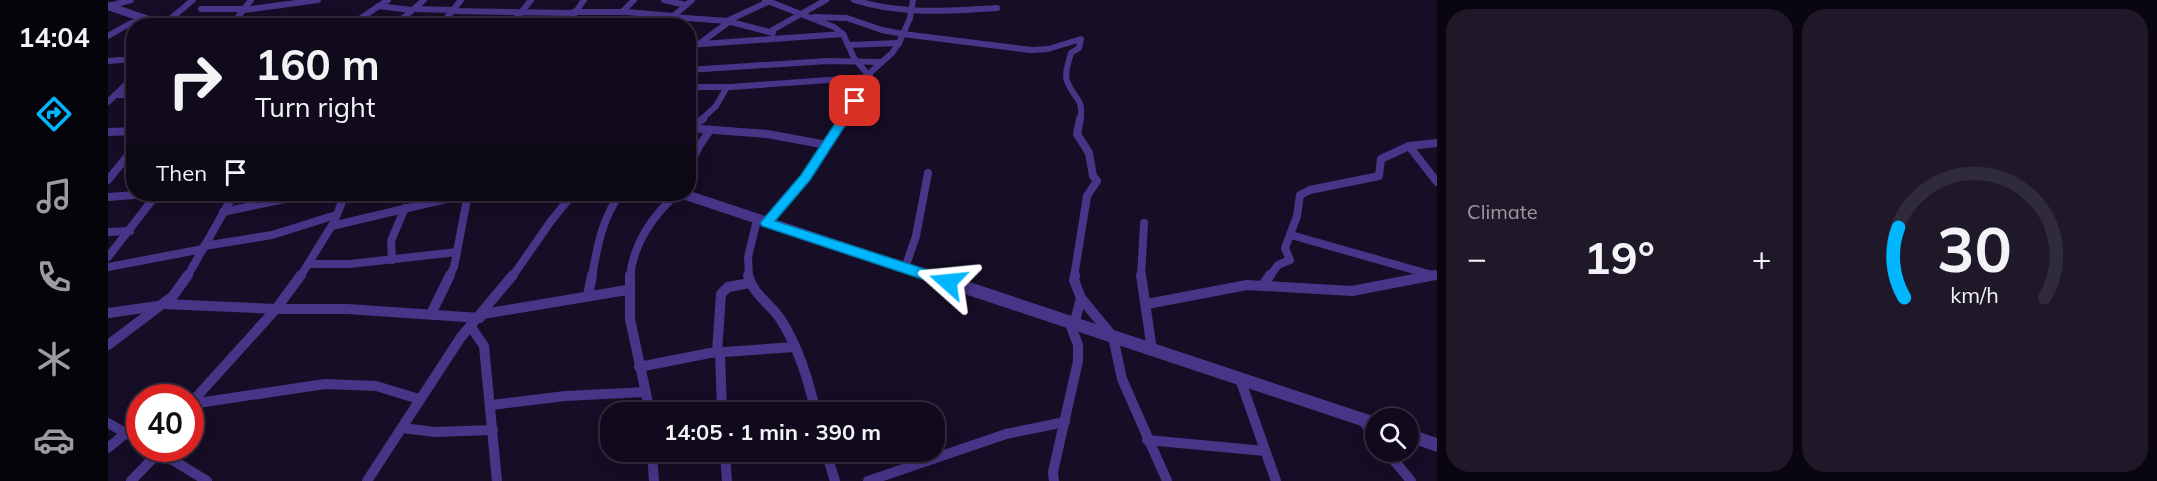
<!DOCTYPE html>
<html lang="en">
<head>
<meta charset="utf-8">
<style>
	:root { --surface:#100a1c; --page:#1e1829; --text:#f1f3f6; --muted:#9c9aa3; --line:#302b3b; --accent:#00b6fe }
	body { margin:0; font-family:Mulish,sans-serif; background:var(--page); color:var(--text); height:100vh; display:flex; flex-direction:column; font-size:22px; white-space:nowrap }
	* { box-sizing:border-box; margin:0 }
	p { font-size:20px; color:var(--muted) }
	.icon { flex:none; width:33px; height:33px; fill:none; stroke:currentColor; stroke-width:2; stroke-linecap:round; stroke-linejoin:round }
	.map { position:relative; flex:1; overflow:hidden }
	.sheet { display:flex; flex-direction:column; gap:9px; padding:9px; background:#09060f; width:720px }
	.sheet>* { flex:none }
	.hud { position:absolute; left:18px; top:18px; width:570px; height:183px; border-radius:24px; box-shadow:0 6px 24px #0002,0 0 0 2px var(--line); background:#100a1c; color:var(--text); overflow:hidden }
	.fabs { position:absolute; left:1257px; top:408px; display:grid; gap:12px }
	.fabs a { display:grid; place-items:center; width:54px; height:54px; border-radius:50%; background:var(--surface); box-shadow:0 6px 24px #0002,0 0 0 2px var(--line); font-size:30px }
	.speed { position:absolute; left:18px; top:384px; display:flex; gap:12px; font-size:30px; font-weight:700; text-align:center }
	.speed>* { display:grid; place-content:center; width:78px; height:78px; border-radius:50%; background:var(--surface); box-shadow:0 6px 24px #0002,0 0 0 2px var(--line); line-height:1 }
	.speed .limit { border:9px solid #d22; background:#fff; color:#111 }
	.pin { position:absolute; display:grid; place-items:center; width:51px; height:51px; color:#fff; margin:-26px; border-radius:12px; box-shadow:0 3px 9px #0006 }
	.me { position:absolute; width:66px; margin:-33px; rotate:288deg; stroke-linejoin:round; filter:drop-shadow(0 0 4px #0008) }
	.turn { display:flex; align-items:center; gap:21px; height:126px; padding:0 30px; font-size:27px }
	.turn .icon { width:78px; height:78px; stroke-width:2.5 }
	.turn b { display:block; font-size:42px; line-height:51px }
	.then { display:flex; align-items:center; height:57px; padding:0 30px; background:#0003; gap:12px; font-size:22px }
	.big { font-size:45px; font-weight:700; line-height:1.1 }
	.sheet .tile { flex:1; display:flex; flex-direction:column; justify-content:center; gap:9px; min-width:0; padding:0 21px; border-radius:24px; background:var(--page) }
	.sheet .dial { align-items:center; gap:0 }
	.dial svg { height:156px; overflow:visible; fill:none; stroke:var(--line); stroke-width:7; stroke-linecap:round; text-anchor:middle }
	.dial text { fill:var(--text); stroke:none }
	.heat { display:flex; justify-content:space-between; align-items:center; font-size:33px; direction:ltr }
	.sheet .tiles { flex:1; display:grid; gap:9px; grid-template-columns:repeat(2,1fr) }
	.trip { position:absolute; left:492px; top:402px; width:345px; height:60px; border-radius:24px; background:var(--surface); box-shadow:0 6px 24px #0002,0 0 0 2px var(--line); font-weight:700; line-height:60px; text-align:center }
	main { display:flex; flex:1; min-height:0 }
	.dock { display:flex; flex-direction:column; width:108px; justify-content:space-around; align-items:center; background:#06040b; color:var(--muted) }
	.dock .icon { width:42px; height:42px }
	.dock .current { color:var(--accent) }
	.dock b { font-size:27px; color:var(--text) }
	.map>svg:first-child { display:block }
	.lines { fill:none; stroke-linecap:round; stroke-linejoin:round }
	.minor-far2 { stroke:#473588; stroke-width:6 }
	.minor-far1 { stroke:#473588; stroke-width:8 }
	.minor { stroke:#473588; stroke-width:10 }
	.tertiary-far2 { stroke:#473588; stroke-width:8 }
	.tertiary-far1 { stroke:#473588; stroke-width:10 }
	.tertiary { stroke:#473588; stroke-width:13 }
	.route { fill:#00b6fe; stroke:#0076a5; stroke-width:1.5 }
</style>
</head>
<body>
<main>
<nav class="dock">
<b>14:04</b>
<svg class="icon current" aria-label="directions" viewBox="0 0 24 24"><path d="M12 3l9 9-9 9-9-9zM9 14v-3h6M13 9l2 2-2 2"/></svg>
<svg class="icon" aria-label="music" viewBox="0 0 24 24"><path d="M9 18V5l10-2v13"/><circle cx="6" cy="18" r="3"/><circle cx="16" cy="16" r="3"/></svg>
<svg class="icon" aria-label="phone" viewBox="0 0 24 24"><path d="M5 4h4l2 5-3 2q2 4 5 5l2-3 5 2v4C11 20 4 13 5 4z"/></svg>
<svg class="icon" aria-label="climate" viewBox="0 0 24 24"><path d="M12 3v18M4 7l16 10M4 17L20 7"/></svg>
<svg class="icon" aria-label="car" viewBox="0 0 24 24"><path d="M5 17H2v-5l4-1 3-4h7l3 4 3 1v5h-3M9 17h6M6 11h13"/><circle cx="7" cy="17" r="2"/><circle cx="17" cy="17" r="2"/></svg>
</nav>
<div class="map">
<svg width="1329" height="481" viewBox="0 0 1329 481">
	<rect width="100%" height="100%" fill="#160d26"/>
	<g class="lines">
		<g class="minor-far2">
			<polyline points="556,0 578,5"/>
			<polyline points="657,0 726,27 735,34 746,58 762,77"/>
			<path d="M746,0C793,15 841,11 889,8"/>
			<polyline points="1,6 23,0"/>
			<polyline points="270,6 304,10"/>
			<polyline points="93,9 137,9"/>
			<polyline points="306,9 345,10"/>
			<polyline points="136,10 210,0"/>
			<polyline points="344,11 465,13"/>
			<polyline points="465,12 519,12 566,16"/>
			<polyline points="514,12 526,0"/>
			<polyline points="565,17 619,21 662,1"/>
			<path d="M706,17L739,18L774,30L795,34L923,50L940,49L973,39L971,48L963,53C961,61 956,73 959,81C965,98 977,99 972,120"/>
			<polyline points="619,21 665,33"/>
			<polyline points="55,25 85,0"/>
			<polyline points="123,26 143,0"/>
			<polyline points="177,26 207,26"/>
			<polyline points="241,26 280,0"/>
			<polyline points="286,26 316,0"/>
			<polyline points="332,26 353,0"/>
			<polyline points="402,26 423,0"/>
			<polyline points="458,26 476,0"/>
			<polyline points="554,26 584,0"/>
			<polyline points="661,32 718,0"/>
			<polyline points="0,36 21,24 39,19"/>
			<polyline points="591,44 622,21"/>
			<polyline points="580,45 735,34"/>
			<polyline points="740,45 791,43"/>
			<polyline points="0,61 26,59"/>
			<polyline points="580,70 720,61 773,62"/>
			<polyline points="580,87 623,87 762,77"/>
			<polyline points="7,95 26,95"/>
			<polyline points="0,102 26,77"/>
			<polyline points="593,120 608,106 619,87"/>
			<polyline points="733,120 764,71 784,53 791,43 802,18 805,0"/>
		</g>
		<g class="minor-far1">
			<polyline points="580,128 659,134 719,145"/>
			<polyline points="581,128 595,119"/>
			<polyline points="0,132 26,131"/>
			<polyline points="1301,146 1329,182"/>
			<polyline points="580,170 590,148 602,130"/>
			<polyline points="0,180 26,148"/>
			<polyline points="0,197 40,194"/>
			<polyline points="115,212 200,194"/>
			<polyline points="658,223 698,177 734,119"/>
			<polyline points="224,226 359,194"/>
			<polyline points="0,232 22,231"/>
			<polyline points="1183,235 1324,275"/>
			<polyline points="96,246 164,235 228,215"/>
			<polyline points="0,257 49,194"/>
			<polyline points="284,260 283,241 297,208"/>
			<polyline points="201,264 242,264 349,252"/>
			<polyline points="0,267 95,249"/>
			<polyline points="797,268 808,236 820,173"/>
			<polyline points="79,277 126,194"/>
			<polyline points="192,277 226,222 237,194"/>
			<polyline points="341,277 346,267 360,194"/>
			<polyline points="404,277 443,221 465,194"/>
			<path d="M484,277C489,247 494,219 512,194"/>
			<path d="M522,277C525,244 545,215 569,194"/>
			<polyline points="641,277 640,257 649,220"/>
			<polyline points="966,277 979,196 989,181 985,176 981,153 969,134 972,119"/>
			<polyline points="1033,277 1036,223"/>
			<polyline points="1161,277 1170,265 1182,260 1177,248 1189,216 1192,195 1202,190 1271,176 1273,159 1301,146 1329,143"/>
			<polyline points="1320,277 1329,275"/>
		</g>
		<g class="minor">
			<polyline points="522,275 522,319 542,412"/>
			<path d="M640,275C645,295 663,304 673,320C691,348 700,380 708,412"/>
			<polyline points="967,275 966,280 973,298 1005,337 1014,379 1059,481"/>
			<polyline points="1033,275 1044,350"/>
			<polyline points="1156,284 1162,275"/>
			<polyline points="480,296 484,275"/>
			<polyline points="55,304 168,309 239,309 372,318"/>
			<polyline points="1039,304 1139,285 1244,291 1327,275"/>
			<polyline points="0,313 50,306"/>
			<polyline points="323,314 342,275"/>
			<polyline points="375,314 519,290"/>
			<polyline points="966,325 973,298"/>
			<polyline points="363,327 376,346 389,481"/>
			<polyline points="0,345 65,296 80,275"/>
			<polyline points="609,352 613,294 620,287 642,283"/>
			<polyline points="612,352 614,412"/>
			<polyline points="531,367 602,353 686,347"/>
			<polyline points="1132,379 1168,481"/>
			<polyline points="82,404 168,309 193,275"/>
			<polyline points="83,404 217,384 268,386 311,399"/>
			<polyline points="383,405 457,396 537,392"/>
			<polyline points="1255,421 1268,437"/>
			<polyline points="0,423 32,441"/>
			<polyline points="294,428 327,432 385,430"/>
			<polyline points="1039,440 1157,451"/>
			<polyline points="0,448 18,433"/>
			<polyline points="45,448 99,481"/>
			<polyline points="544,452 546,481"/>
			<polyline points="617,452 619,481"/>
			<polyline points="718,452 727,481"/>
			<polyline points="1279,452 1303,481"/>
			<polyline points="23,481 51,452"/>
			<polyline points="259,481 353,337 405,275"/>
			<polyline points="760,481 898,434 957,422"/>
			<polyline points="946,481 945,472 970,361 970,345 962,324"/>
		</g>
		<polyline class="tertiary-far2" points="0,6 58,26"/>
		<polyline class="tertiary-far1" points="575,194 825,277"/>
		<g class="tertiary">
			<polyline points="820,275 1268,424"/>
			<polyline points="1300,435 1329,445"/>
		</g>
	</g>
	<polygon class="route" points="747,97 753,101 702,180 667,221 845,278 848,282 845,286 835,286 654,226 652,223 693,175 744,98"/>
</svg>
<div class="fabs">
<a><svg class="icon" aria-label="search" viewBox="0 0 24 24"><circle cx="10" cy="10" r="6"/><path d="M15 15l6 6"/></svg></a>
</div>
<div class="speed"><div class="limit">40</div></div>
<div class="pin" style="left:747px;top:101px;background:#d93025"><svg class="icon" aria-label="arrive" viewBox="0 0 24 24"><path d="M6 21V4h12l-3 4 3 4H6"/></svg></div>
<svg class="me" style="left:840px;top:282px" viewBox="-20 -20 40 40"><path d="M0-17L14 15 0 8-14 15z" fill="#00b6fe" stroke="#fff" stroke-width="4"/></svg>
<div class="trip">14:05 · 1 min · 390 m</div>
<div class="hud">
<div class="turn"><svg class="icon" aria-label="right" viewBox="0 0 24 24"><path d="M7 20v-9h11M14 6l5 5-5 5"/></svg><div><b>160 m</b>Turn right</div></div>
<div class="then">Then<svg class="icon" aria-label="arrive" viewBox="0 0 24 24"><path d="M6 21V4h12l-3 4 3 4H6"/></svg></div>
</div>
</div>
<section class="sheet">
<div class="tiles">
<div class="tile"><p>Climate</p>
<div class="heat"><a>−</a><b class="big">19°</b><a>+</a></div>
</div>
<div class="tile dial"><svg viewBox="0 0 100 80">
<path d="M14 69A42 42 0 1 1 86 69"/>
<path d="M14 69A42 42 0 0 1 11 33" stroke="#00b6fe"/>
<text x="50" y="56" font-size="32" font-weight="700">30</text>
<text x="50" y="72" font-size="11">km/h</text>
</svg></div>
</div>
</section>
</main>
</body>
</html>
